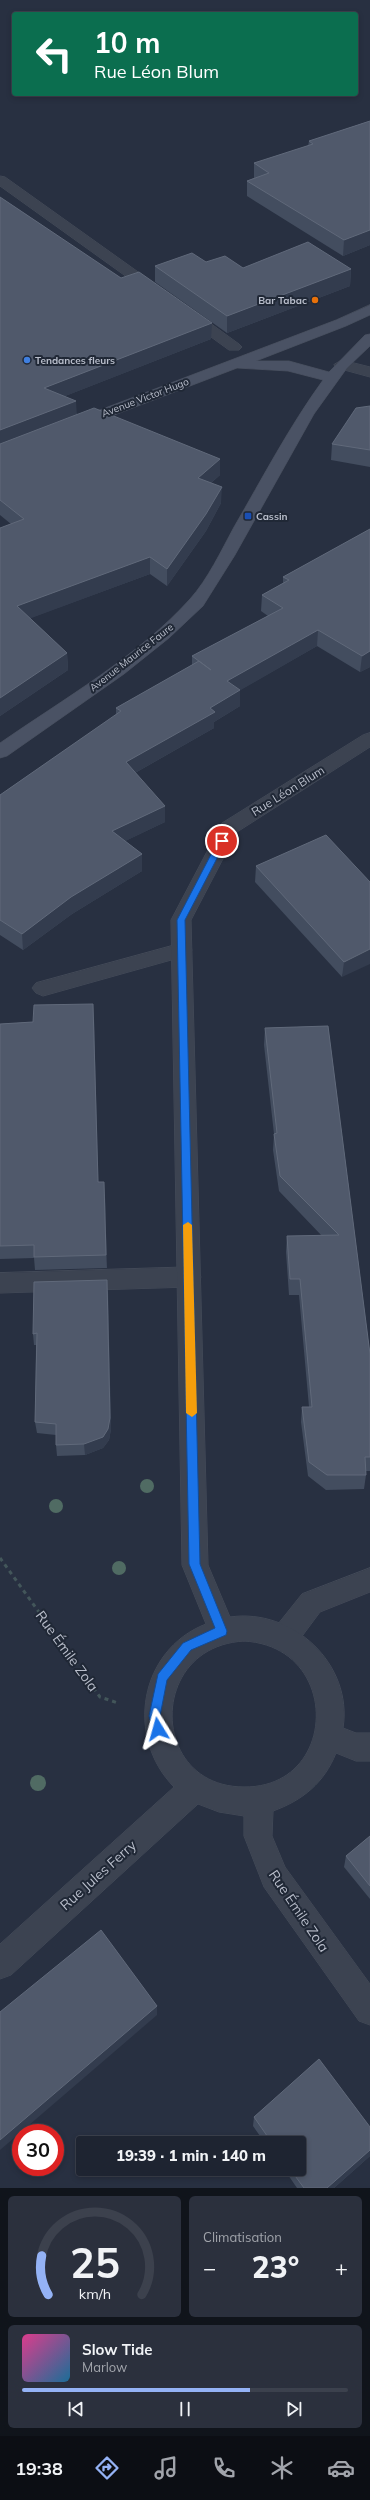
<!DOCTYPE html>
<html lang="fr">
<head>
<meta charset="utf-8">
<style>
	:root { --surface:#1e2431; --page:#2b303d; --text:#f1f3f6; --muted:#a1a4ab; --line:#3c414d; --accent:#94b2f5 }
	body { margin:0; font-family:Mulish,sans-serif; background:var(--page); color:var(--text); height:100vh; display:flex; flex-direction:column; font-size:15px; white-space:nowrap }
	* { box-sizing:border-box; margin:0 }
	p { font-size:13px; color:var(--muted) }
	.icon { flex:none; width:22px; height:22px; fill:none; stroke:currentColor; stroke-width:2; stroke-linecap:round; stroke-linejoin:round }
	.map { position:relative; height:2188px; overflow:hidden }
	.side { display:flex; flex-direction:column; gap:8px; padding:8px; background:#10141b; flex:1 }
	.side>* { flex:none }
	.top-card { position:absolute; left:12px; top:12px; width:346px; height:84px; border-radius:4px; box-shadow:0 2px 6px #0003,0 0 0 1px var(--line); background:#0b6e4f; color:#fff; overflow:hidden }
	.speed { position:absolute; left:12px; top:2124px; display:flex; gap:8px; font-size:20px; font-weight:700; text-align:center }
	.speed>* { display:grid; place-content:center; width:52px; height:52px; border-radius:50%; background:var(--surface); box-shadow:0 2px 6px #0003,0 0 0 1px var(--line); line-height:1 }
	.speed .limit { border:6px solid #d22; background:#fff; color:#111 }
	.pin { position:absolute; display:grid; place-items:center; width:34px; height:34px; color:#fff; margin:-17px; border:2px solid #fff; border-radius:50%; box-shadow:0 1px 4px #0007 }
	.me { position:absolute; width:44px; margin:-22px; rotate:352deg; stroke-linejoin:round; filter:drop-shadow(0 0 3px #0008) }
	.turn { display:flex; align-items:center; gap:14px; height:84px; padding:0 16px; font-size:18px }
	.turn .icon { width:52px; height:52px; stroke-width:2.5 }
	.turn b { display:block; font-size:28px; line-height:34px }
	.big { font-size:30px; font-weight:800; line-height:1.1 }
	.side .widget { flex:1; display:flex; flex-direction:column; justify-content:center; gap:6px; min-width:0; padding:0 14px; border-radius:6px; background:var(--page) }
	.side .dial { align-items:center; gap:0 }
	.dial svg { height:104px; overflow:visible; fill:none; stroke:var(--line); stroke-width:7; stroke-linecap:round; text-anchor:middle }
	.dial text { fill:var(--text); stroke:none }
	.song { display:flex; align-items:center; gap:12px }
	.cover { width:48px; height:48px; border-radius:6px; background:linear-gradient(135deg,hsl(330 70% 55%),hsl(200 70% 35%)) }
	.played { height:4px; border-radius:2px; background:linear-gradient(90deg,var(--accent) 70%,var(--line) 70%) }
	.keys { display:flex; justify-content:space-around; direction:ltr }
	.heat { display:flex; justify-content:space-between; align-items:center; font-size:22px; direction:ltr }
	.side .tiles { flex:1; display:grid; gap:8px; grid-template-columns:1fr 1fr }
	.widget:last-child { grid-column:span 2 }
	.trip { position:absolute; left:76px; top:2136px; width:230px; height:40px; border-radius:4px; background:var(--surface); box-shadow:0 2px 6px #0003,0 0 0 1px var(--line); font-weight:800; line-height:40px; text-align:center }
	.tab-bar { display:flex; height:64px; justify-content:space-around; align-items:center; background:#0c0e14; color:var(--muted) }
	.tab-bar .icon { width:28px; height:28px }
	.tab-bar .current { color:var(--accent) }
	.tab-bar b { font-size:18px; color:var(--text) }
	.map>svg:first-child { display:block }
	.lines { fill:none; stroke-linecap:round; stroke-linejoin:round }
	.lane-casing { stroke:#454c5a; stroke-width:1 }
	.street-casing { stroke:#454c5a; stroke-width:1 }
	.secondary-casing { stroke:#454c5a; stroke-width:1 }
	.path { stroke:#43565a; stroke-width:3; stroke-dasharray:4 4; stroke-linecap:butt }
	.lane { fill:#3c4351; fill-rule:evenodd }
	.street { fill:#3c4351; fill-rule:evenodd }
	.secondary { fill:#4a5264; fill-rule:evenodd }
	.tree { fill:#506b63 }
	.wall { fill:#434d5f }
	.shaded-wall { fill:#333c4e }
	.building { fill:#50596b; stroke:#60697a }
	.route { fill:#1a73e8; stroke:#114b97 }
	.slow { fill:#f59e0b }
	.food-dot { fill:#e8710a; stroke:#202836; stroke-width:1.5 }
	.shop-dot { fill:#3f7fe0; stroke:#202836; stroke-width:1.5 }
	.transit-dot { fill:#1a4fb4; stroke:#202836; stroke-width:1.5 }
	.labels { text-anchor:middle; stroke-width:4; stroke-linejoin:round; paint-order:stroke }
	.far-poi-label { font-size:10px; font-weight:bold; fill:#b9becb; stroke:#202836; text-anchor:start }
	.far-street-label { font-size:10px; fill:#b9becb; stroke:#202836 }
	.street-label { font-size:12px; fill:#b9becb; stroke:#202836 }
	.near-street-label { font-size:14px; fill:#b9becb; stroke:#202836 }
</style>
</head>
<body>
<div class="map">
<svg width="370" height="2188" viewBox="0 0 370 2188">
	<rect width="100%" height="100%" fill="#283041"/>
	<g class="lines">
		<g class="lane-casing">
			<g id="lane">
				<polygon points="182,943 189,945 192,950 189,955 43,996 36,993 32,988 36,983"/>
				<polygon points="189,1267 197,1270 201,1277 197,1284 189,1287 0,1293 0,1273"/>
				<polygon points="370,1568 370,1592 320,1612 294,1647 284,1651 274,1647 270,1638 274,1629 302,1594"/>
			</g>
		</g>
		<g class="street-casing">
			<g id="street">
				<polygon points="0,176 5,177 162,289 164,292 162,295 152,295 0,186"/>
				<polygon points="187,309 192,310 239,344 242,347 239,350 229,350 182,316 180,313 182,310"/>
				<polygon points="342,360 370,367 370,377 337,368 334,365"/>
				<path d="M370,733V747L237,832L191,920L208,1565L230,1617C293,1608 353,1664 343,1728L356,1733H370V1761H356L336,1753C324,1783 303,1800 273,1811L272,1836L285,1867L370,1984V2025L359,2021L264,1887L244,1836V1816L219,1812L198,1804L11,1975L0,1979V1944L174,1787C125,1737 139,1650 206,1624L182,1565L171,920L222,823L363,735ZM244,1641C342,1646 339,1788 244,1787C149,1787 147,1646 244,1641Z"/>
			</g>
		</g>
		<g class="secondary-casing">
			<path id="secondary" d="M370,305V315L346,326L256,361H289L329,372L365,335L370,334V346L347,368L314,414L235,555L203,606L169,638L124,674L7,756L0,758V743C62,700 140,655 190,599C208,579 221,551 234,527C263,477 289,427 323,380L288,371L237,368L83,427H71L69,424L71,421L336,320Z"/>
		</g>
		<polyline class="path" points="0,1558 100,1697 118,1703"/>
		<use href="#lane" class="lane"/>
		<use href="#street" class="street"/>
		<use href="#secondary" class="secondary"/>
	</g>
	<g class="tree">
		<circle cx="147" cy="1486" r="7"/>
		<circle cx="56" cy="1506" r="7"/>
		<circle cx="119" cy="1568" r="7"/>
		<circle cx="38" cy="1783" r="8"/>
	</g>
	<g class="wall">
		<polygon points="370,121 370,245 343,256 247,196 247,181 254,178 254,163 308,146 309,141"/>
		<polygon points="0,197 211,339 65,396 77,414 220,475 211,483 221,503 206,531 167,586 150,574 30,618 67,653 68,670 0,716 0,528 11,524 0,515"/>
		<polygon points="206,262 243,268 351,269 350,286 227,333 155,282 155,266"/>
		<polygon points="370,406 370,467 331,460 332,444"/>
		<polygon points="370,529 370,667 360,672 317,646 240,690 240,706 214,722 214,728 135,773 165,822 125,841 142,854 142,871 72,914 23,950 0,935 0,795 116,715 116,708 192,665 192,656 268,616 261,611 262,595 283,583 283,577"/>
		<polygon points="256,866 370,882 342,977 255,882"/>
		<polygon points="94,1017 98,1182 105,1195 107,1268 35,1270 34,1258 0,1259 0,1024 33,1022"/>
		<polygon points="328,1026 370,1354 370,1471 366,1471 366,1475 364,1489 326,1490 308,1476 301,1422 302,1407 309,1407 299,1295 289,1295 286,1252 287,1236 322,1236 279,1191 273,1150 274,1134 264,1045 265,1028"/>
		<polygon points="108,1291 111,1429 109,1440 103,1448 85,1455 57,1456 56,1445 56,1435 37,1433 35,1422 36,1345 34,1345 33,1334"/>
		<polygon points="370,1836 370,1899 344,1867 346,1856"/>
		<polygon points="254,2117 370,2156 334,2188 297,2188 284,2169 299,2169 299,2143 265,2143 253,2126"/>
	</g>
	<g class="shaded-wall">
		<polygon points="370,230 370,245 343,256 344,240"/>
		<polygon points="351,269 350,286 227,333 227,316"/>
		<polygon points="212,323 211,339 45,404 44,388"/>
		<polygon points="76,401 77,417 0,447 0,430"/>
		<polygon points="220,459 220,475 198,494 198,478"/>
		<polygon points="222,487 221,503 206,531 167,586 167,569"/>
		<polygon points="150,557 150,574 18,623 17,606"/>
		<polygon points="318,630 317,646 227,698 227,681"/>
		<polygon points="370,651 370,667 360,672 362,656"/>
		<polygon points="67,653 68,670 0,716 0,698"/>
		<polygon points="240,690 240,706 214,722 214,728 126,778 126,762 210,708"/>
		<polygon points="165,806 165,822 113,847 112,831"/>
		<polygon points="142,854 142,871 72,914 23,950 22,934 71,897"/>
		<polygon points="370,949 370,964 342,977 344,962"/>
		<polygon points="93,1004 94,1017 99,1195 98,1182"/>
		<polygon points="104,1182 105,1195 107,1268 106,1255"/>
		<polygon points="107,1280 111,1429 109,1440 103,1448 85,1455 84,1444"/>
		<polygon points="157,2006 157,2015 0,2150 0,2140"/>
		<polygon points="370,2150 370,2156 334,2188 327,2188"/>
	</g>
	<g class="building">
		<polygon points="370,121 370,230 344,240 247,181 269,173 254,163 313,144 309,141"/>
		<polygon points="0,197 121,278 139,272 212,323 44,388 76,401 0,430"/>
		<polygon points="308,242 351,269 227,316 155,266 192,253 206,262 225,256 243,268"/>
		<polygon points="370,406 370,450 332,444 356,408"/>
		<polygon points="94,408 220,459 198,478 222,487 206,514 167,569 150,557 17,606 67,653 0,698 0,528 24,519 0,500 0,444"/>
		<polygon points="370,529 370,651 362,656 318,630 227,681 240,690 210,708 215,712 126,762 165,806 112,831 142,854 71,897 22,934 0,920 0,795 121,711 116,708 199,661 211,670 192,656 283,608 262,595 289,580 283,577"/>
		<polygon points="326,835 370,882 370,949 344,962 256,866"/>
		<polygon points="93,1004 98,1182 104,1182 106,1255 34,1257 34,1245 0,1246 0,1024 33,1022 34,1005"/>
		<polygon points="328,1026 370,1354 370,1457 365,1457 366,1475 327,1475 309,1462 302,1407 312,1407 300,1279 290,1279 287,1236 339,1235 280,1176 274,1134 277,1133 265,1028"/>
		<polygon points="107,1280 110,1418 108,1429 103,1437 84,1444 56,1445 56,1424 35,1422 37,1333 33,1334 34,1282"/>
		<polygon points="370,1836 370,1886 346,1856"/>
		<polygon points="101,1930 157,2006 0,2140 0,2012"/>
		<polygon points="319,2059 370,2127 370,2150 327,2188 304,2188 290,2169 299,2169 299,2143 272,2143 254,2117"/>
	</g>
	<polygon class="route" points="219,839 226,841 185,920 200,1564 227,1631 226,1635 191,1650 167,1680 160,1716 164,1729 158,1734 154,1733 149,1716 158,1674 183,1643 215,1628 189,1564 177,920"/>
	<polygon class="slow" points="188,1222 192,1225 197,1413 192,1417 186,1413 183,1225"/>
	<circle class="food-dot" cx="315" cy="300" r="4"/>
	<circle class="shop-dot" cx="27" cy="360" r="4"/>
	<rect class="transit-dot" x="244" y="512" width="8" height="8" rx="2"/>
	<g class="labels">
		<g class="far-poi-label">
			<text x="307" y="304" text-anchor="end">Bar Tabac</text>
			<text x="35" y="364">Tendances fleurs</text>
			<text x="256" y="520">Cassin</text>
		</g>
		<g class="far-street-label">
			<text transform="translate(145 397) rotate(-21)" y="4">Avenue Victor Hugo</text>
			<text transform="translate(131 657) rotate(-38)" y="4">Avenue Maurice Faure</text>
		</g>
		<g class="street-label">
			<text transform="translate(288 791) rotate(-32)" y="4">Rue Léon Blum</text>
		</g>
		<g class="near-street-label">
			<text transform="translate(67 1651) rotate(54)" y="5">Rue Émile Zola</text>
			<text transform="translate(98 1875) rotate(-42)" y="5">Rue Jules Ferry</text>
			<text transform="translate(299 1911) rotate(56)" y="5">Rue Émile Zola</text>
		</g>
	</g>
</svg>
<div class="speed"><div class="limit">30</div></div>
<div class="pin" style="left:222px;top:841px;background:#d93025"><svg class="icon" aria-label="arrive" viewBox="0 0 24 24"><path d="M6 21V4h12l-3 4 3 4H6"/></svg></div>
<svg class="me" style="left:158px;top:1729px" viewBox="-20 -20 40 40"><path d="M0-17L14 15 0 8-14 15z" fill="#1a73e8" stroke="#fff" stroke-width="4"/></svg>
<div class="trip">19:39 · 1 min · 140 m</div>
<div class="top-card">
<div class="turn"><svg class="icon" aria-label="left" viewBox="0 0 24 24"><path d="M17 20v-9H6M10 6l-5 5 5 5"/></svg><div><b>10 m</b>Rue Léon Blum</div></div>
</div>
</div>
<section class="side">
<div class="tiles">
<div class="widget dial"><svg viewBox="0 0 100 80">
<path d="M14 69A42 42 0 1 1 86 69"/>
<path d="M14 69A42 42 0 0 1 9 39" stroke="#94b2f5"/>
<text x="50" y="56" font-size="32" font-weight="700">25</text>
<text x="50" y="72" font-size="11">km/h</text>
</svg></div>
<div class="widget"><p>Climatisation</p>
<div class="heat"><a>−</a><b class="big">23°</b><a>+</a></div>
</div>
<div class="widget">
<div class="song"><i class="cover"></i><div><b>Slow Tide</b><p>Marlow</p></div></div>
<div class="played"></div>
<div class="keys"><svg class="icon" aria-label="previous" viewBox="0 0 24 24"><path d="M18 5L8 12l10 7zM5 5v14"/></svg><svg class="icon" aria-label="pause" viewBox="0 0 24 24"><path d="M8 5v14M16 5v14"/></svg><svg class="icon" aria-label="next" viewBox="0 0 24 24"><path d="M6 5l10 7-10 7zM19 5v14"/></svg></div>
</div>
</div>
</section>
<nav class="tab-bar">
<b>19:38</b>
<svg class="icon current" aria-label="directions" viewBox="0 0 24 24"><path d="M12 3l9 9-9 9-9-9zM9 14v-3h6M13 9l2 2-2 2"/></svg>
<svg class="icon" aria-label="music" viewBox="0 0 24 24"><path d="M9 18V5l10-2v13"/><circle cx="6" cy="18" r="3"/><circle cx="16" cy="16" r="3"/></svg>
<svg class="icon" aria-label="phone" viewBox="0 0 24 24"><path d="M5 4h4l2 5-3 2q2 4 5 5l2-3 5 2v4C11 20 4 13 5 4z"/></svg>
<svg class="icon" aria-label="climate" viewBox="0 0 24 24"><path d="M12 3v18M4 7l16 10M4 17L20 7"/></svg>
<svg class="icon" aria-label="car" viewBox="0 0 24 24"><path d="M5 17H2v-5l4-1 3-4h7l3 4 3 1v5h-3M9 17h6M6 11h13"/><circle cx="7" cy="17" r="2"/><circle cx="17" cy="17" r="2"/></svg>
</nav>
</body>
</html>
